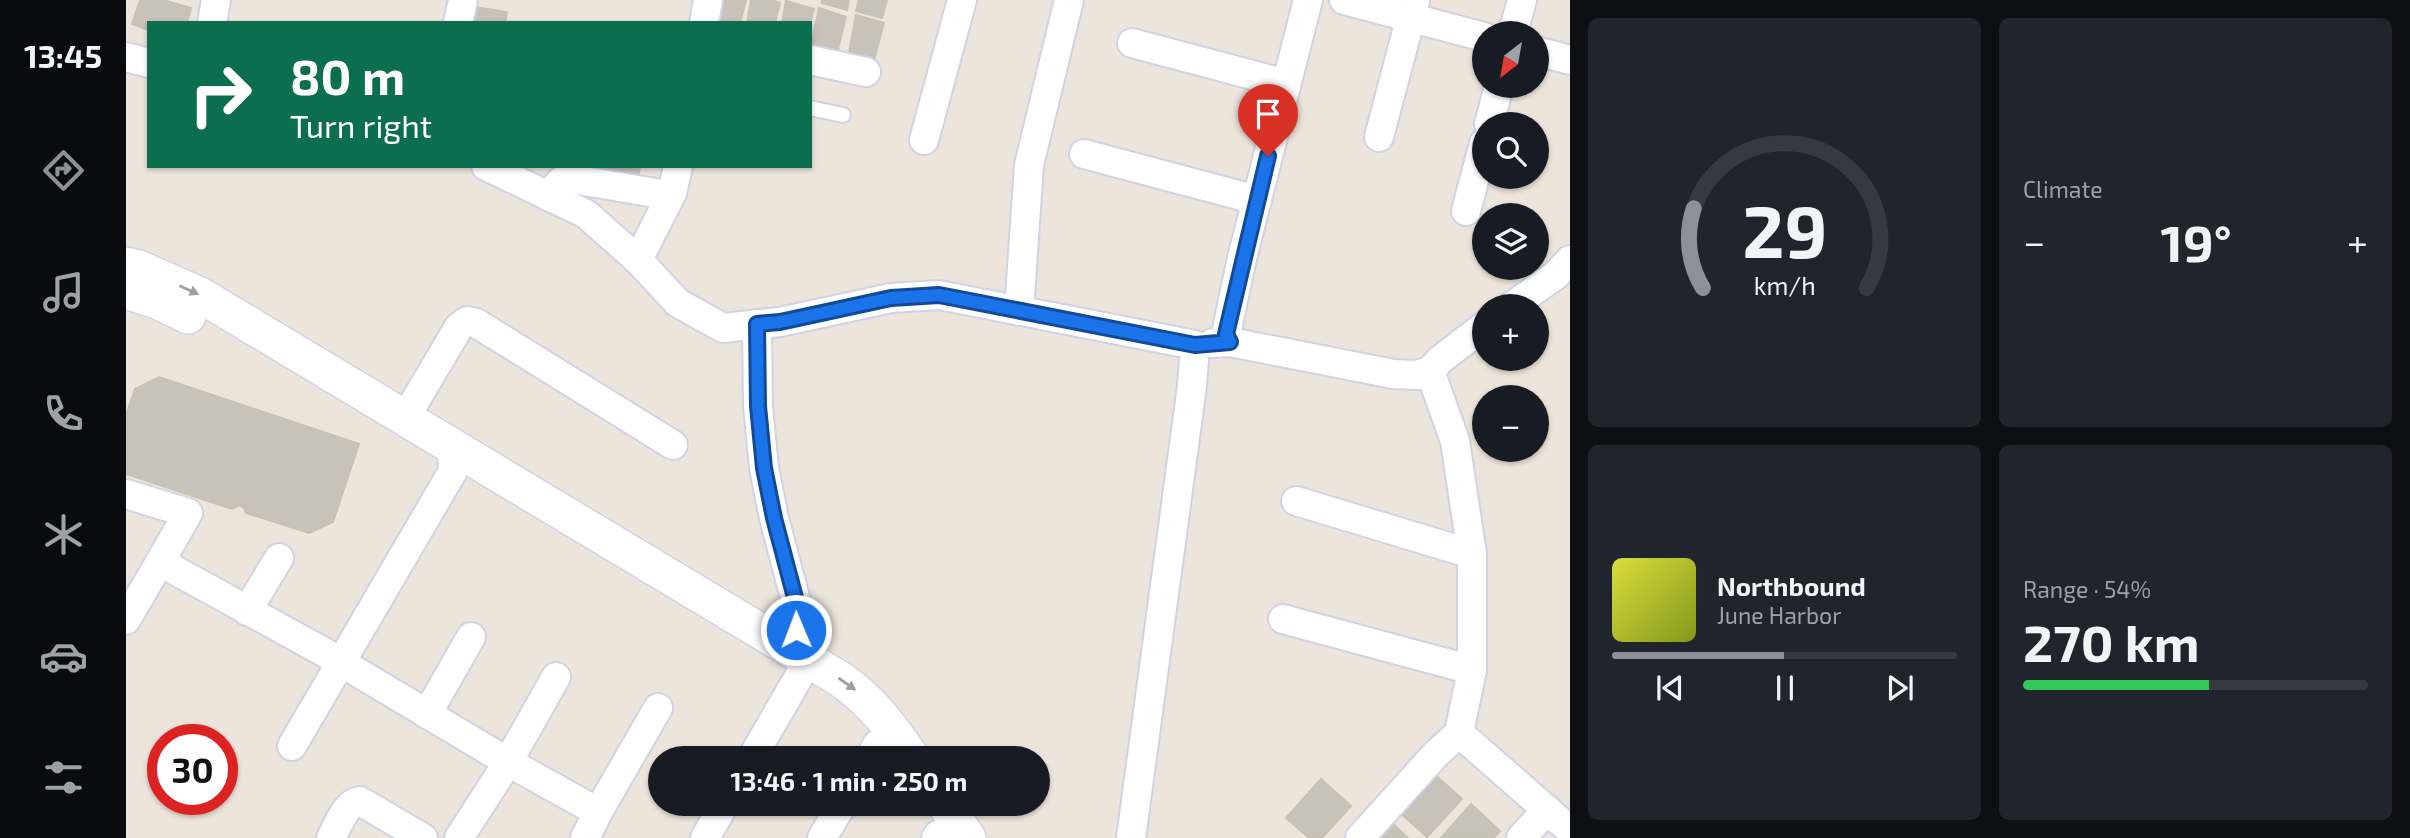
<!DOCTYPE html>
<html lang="en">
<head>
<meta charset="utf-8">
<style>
	:root { --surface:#171b24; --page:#20242c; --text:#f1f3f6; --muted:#9ea1a6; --line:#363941; --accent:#8c9099 }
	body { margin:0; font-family:"Exo 2",sans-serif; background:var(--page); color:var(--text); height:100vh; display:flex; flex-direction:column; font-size:26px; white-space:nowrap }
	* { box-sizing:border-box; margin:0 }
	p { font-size:23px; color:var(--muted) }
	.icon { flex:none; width:38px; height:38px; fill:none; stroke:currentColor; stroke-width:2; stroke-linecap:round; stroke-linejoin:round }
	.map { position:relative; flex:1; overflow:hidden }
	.panel { display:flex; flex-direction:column; gap:18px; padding:18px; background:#0d0f14; width:840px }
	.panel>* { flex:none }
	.hud { position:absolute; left:21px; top:21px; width:665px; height:147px; border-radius:0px; box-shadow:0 2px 5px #0004; background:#0b6e4f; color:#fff; overflow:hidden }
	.needle { width:46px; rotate:211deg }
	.buttons { position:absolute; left:1346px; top:21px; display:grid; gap:14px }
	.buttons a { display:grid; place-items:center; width:77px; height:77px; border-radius:50%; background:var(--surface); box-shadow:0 2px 5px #0004; font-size:35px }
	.speed { position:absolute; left:21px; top:724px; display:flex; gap:14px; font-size:35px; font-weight:700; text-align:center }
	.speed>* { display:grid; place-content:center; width:91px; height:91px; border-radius:50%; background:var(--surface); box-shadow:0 2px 5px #0004; line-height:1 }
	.speed .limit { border:10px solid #d22; background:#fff; color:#111 }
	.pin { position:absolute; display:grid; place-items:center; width:60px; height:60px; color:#fff; margin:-72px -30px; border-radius:50% 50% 50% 0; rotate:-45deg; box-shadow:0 0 7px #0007 }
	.pin .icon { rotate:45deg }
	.me { position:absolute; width:77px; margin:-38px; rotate:359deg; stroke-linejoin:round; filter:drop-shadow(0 0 5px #0008) }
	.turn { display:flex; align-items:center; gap:24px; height:147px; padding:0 28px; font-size:32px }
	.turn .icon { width:91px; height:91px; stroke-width:2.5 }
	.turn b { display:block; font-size:49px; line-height:60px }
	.big { font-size:52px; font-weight:700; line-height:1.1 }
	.panel .widget { flex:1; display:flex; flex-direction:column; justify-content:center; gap:10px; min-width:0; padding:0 24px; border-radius:10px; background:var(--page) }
	.panel .dial { align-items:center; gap:0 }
	.dial svg { height:182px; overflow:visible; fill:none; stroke:var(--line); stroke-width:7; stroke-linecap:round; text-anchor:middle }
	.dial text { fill:var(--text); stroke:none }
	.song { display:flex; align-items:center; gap:21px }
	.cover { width:84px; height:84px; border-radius:10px; background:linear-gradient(135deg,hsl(60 70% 55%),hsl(70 70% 35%)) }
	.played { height:7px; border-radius:4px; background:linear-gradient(90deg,var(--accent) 50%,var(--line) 50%) }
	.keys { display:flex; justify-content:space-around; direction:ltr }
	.heat { display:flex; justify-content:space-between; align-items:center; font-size:38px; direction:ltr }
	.charge { height:10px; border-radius:5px; background:linear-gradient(90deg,#34c759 54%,var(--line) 0) }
	.panel .tiles { flex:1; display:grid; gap:18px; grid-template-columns:repeat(2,1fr) }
	.trip { position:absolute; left:522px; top:746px; width:402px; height:70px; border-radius:35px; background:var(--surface); box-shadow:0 2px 5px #0004; font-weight:700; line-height:70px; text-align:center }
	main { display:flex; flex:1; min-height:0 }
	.tab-bar { display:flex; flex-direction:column; width:126px; justify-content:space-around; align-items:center; background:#090b0e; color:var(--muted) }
	.tab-bar .icon { width:49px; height:49px }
	.tab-bar .current { color:var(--accent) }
	.tab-bar b { font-size:32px; color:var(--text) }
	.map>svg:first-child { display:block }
	.building { fill:#c8c2ba; stroke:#c8c2b4; stroke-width:2 }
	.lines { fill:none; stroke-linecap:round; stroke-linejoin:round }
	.service-casing { stroke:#d0d3e4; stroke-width:18 }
	.minor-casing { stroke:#d0d3e4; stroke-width:32 }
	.tertiary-casing { stroke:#d0d3e4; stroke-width:38 }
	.service { stroke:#fff; stroke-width:14 }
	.minor { stroke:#fff; stroke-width:28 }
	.tertiary { stroke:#fff; stroke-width:35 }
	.oneway { fill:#9f9f9f }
	.route-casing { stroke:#114b97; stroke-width:18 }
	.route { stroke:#1a73e8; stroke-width:12 }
</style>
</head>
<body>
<main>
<nav class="tab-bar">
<b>13:45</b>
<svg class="icon current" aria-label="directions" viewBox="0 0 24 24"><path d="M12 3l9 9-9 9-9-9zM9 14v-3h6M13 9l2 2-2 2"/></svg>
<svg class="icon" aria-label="music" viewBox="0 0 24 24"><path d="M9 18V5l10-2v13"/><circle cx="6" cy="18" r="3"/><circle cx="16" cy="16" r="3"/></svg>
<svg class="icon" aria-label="phone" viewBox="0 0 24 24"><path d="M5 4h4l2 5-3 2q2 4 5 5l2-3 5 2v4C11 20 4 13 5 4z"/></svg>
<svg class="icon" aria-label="climate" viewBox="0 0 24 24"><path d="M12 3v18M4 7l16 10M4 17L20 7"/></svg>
<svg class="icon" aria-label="car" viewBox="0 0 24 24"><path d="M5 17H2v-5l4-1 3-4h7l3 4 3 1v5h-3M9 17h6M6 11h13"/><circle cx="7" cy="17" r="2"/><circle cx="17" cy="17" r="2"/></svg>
<svg class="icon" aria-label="filters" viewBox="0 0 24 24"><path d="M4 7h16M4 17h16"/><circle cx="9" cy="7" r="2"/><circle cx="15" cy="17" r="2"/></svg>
</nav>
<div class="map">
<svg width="1444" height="838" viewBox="0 0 1444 838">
	<rect width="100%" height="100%" fill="#ede5db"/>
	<g class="building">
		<polygon points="14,0 37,0 65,8 61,23 23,23 23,30 6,24"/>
		<polygon points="591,0 620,0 614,23 587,23"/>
		<polygon points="625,0 645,0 654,3 649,23 621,23"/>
		<polygon points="696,0 723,0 721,10 696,3"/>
		<polygon points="733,0 761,0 756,18 730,11"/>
		<polygon points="660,1 688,9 684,23 656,23"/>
		<polygon points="349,7 381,12 379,23 346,23"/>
		<polygon points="693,8 720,17 711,53 685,46"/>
		<polygon points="730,15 758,23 748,60 723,53"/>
		<polygon points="451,166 514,166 512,179"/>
		<polygon points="33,377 233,444 207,522 183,533 120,513 118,508 113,505 106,509 0,474 0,415 9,389"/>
		<polygon points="1306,772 1336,799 1301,837 1272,811"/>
		<polygon points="1195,779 1225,806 1196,838 1183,838 1160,818"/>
		<polygon points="1345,804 1374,831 1368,838 1315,838"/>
		<polygon points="1265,822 1282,838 1250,838"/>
	</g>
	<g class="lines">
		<g class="service-casing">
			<polyline id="service" points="684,108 717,115"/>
		</g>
		<g class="minor-casing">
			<g id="minor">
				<polyline points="1218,0 1358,37"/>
				<polyline points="86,23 90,0"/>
				<polyline points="332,23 337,0"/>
				<polyline points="578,23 582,0"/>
				<polyline points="1387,33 1396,0"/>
				<polyline points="1006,43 1160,84"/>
				<polyline points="1410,51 1444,60"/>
				<polyline points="0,57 23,63"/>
				<polyline points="684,60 740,72"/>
				<polyline points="1363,124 1373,86"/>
				<polyline points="1253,137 1289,1"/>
				<polyline points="798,140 836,0"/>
				<polyline points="958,154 1131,200"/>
				<polyline points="360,166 460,214 512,260 552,303 597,328 654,322 765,298 813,295 1069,345 1066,386 1005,838"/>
				<polyline points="422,196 434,182 441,178 541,195 546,193 552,166"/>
				<polyline points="1340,211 1358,143"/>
				<polyline points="512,260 546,193"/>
				<polyline points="1386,306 1430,275 1444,260"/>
				<polyline points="893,311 903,165 943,0"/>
				<polyline points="631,324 632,406 638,468 648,518 672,609 667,650"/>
				<polyline points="1104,342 1100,334 1116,258 1182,0"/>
				<polyline points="1087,343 1104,342 1267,374 1291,375 1304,371 1314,360 1358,326"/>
				<polyline points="1304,371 1329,441 1346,554 1346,670 1333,733 1444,830"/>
				<polyline points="279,418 333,327 341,321 350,323 547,445"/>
				<polyline points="0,494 62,513 34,562 196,651 382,762 430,677"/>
				<polyline points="1170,501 1346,554"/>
				<polyline points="121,611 153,558"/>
				<polyline points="1157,619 1346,670"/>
				<polyline points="0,620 34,562"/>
				<polyline points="301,714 345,637"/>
				<polyline points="166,746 327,471 326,447"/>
				<polyline points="626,758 683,659"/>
				<polyline points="744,758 751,745"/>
				<polyline points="472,812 532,708"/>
				<path d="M205,838C212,826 219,803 234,801L297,838"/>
				<polyline points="333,838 382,762 472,812 459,838"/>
				<polyline points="579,838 599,803"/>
				<polyline points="696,838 717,803"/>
				<polyline points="810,838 812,835"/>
				<polyline points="1234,838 1309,755 1333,733"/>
				<polyline points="1395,838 1421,810"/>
			</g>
		</g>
		<g class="tertiary-casing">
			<g id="tertiary">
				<path d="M0,265L13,268L74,295L714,679C746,701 764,726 786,758"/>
				<polyline points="0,291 31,301 62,316"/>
				<polyline points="818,803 842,838"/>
			</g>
		</g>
		<use href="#service" class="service"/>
		<use href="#minor" class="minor"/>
		<use href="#tertiary" class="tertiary"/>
	</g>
	<defs><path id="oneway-solid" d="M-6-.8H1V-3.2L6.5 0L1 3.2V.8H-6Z" transform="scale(1.75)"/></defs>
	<g class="oneway">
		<use href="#oneway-solid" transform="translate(63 290) rotate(24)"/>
		<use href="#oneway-solid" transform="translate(721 684) rotate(35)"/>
	</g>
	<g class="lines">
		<g class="route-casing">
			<polyline id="route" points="670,630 672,609 648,518 638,468 632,406 631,324 654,322 765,298 813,295 1069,345 1104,342 1100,334 1142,156"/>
		</g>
		<use href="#route" class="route"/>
	</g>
</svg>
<div class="buttons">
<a><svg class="needle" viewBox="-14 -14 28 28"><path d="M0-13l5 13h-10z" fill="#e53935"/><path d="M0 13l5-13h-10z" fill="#9ea1a6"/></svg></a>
<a><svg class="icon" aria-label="search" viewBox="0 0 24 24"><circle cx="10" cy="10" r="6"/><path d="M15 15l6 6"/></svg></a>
<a><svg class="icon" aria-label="layers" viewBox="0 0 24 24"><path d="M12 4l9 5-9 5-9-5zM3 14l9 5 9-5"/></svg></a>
<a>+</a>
<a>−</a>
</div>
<div class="speed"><div class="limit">30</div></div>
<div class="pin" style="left:1142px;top:156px;background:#d93025"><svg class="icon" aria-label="arrive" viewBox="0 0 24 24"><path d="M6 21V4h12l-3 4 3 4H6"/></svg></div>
<svg class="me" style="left:670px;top:630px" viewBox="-20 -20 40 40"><circle r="17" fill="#1a73e8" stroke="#fff" stroke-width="3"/><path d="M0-11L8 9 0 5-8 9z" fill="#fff"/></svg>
<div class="trip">13:46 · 1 min · 250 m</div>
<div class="hud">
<div class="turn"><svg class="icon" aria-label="right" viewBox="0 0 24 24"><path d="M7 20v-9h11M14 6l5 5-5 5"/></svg><div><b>80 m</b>Turn right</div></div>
</div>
</div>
<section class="panel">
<div class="tiles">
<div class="widget dial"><svg viewBox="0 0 100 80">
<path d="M14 69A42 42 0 1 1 86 69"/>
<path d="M14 69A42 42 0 0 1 10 34" stroke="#8c9099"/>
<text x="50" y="56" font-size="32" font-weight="700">29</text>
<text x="50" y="72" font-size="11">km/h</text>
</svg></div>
<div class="widget"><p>Climate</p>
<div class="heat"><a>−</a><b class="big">19°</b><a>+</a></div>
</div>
<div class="widget">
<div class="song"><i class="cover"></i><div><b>Northbound</b><p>June Harbor</p></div></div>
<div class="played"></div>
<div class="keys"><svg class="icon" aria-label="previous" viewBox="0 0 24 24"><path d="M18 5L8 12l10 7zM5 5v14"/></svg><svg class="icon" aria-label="pause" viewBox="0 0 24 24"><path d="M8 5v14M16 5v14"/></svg><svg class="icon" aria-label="next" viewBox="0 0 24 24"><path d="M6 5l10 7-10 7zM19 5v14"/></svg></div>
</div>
<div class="widget"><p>Range · 54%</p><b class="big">270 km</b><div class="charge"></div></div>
</div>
</section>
</main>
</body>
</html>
